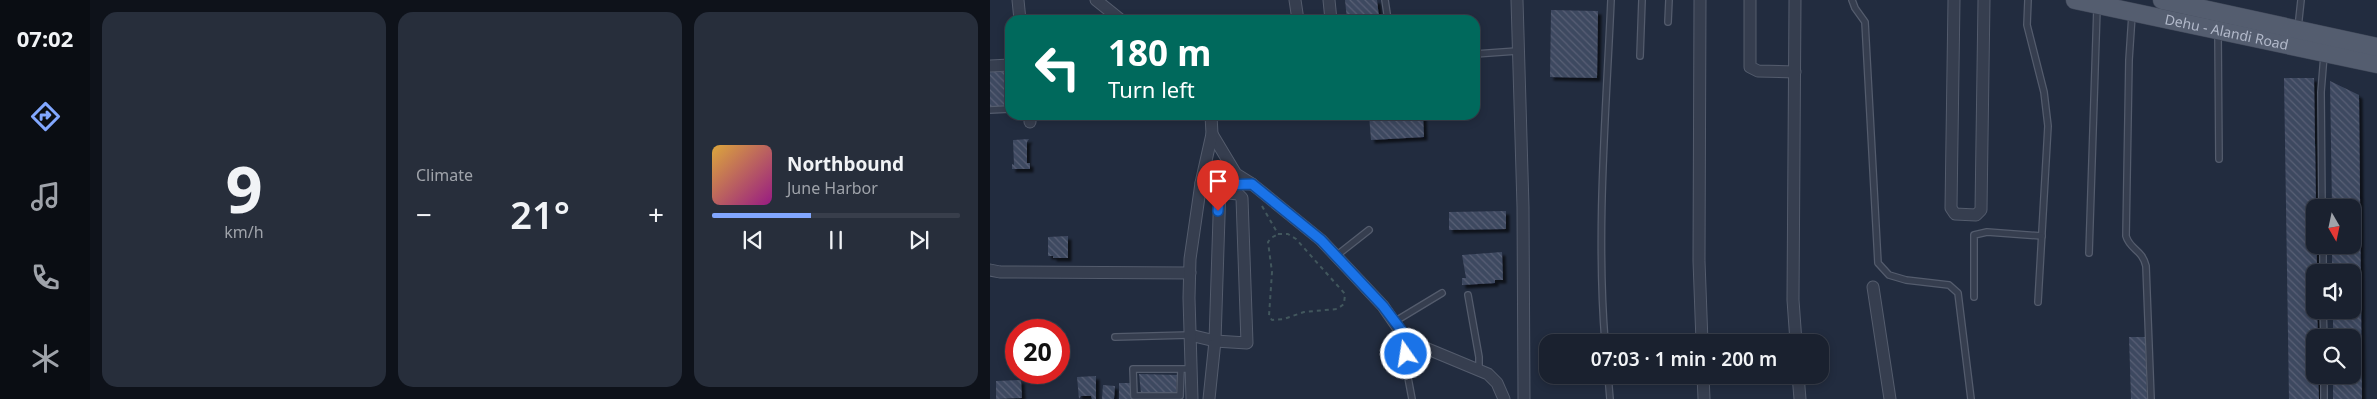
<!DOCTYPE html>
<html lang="en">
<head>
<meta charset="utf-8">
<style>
	:root { --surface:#1a212f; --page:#272e3b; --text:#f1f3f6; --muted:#9fa3aa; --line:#383e4b; --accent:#82a7ff }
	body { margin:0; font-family:"Noto Sans",sans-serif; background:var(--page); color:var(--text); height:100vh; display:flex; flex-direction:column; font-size:19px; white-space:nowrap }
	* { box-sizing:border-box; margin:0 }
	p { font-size:16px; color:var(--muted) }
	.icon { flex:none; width:28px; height:28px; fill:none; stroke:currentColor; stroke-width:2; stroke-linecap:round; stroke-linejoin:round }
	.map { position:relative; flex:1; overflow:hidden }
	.drawer { display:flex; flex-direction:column; gap:12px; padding:12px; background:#0e121a; width:900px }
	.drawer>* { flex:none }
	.guide { position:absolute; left:15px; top:15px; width:475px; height:105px; border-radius:15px; box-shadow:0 2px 8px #0003,0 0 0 1px var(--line); background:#00695c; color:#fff; overflow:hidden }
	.needle { width:32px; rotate:171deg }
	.tools { position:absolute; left:1316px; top:199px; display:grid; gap:10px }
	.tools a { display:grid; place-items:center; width:55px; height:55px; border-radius:10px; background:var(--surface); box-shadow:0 2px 8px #0003,0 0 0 1px var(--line); font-size:25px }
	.speed { position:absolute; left:15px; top:319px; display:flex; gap:10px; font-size:25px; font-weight:700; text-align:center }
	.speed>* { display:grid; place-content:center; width:65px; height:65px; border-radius:50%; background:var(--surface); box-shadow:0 2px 8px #0003,0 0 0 1px var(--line); line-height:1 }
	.speed .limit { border:8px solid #d22; background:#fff; color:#111 }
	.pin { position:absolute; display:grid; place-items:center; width:42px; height:42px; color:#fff; margin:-51px -21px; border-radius:50% 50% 50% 0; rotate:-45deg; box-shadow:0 0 5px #0007 }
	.pin .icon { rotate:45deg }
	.me { position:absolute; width:55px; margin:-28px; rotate:347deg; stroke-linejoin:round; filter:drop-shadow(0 0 4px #0008) }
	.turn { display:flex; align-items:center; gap:18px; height:105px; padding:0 20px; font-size:22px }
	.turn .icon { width:65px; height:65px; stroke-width:2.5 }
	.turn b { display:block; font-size:35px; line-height:42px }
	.big { font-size:38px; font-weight:600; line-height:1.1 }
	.drawer .widget { flex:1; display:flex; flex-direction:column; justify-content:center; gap:8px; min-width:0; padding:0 18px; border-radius:15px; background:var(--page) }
	.drawer .dial { align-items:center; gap:0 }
	.dial b { font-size:65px; line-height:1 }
	.song { display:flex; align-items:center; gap:15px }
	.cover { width:60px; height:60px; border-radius:8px; background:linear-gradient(135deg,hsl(40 70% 55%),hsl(310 70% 35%)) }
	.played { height:5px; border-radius:2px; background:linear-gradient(90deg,var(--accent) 40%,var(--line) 40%) }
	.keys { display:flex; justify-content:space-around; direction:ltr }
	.heat { display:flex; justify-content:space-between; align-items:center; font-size:28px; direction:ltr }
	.drawer .tiles { flex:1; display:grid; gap:12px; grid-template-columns:repeat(3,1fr) }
	.trip { position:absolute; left:549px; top:334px; width:290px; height:50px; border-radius:15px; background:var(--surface); box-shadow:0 2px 8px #0003,0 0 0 1px var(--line); font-weight:600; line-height:50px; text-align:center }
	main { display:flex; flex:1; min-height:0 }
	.tabs { display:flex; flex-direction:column; width:90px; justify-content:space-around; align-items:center; background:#0a0d13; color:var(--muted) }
	.tabs .icon { width:35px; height:35px }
	.tabs .current { color:var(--accent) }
	.tabs b { font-size:22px; color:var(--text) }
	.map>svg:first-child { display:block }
	.building { fill:url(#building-back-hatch); filter:url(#shadow) }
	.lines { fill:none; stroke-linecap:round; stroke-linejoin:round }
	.service-casing { stroke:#545c6d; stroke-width:8 }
	.minor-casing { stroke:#545c6d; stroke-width:13 }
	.primary-casing { stroke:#3f4758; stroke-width:19 }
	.path { stroke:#42575d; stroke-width:2; stroke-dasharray:4 4; stroke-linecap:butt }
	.service { stroke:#363e4f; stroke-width:5.5 }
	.minor { stroke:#363e4f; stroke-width:11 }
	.primary { stroke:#545d6f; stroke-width:18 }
	.route-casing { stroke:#114b97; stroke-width:12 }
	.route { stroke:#1a73e8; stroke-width:9 }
	.labels { text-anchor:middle; stroke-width:4.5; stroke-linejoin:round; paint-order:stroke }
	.street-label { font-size:14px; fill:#b2b9ca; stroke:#1b2334 }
</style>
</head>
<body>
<main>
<nav class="tabs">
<b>07:02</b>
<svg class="icon current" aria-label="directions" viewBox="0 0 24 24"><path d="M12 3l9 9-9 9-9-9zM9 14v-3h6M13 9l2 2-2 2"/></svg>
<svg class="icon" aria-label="music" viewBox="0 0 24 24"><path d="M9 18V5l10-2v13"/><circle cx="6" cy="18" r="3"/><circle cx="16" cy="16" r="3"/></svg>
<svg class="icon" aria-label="phone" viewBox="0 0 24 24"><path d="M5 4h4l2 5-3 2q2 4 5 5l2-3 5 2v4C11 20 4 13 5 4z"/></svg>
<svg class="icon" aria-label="climate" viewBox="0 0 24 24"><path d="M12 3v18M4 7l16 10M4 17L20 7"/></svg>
</nav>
<section class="drawer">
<div class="tiles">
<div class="widget dial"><b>9</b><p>km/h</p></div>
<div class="widget"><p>Climate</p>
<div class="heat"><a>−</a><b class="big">21°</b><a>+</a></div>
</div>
<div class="widget">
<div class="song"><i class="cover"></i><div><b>Northbound</b><p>June Harbor</p></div></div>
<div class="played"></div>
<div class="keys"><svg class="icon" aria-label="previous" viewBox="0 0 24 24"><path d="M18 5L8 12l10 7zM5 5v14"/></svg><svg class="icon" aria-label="pause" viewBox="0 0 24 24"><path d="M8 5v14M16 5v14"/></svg><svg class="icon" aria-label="next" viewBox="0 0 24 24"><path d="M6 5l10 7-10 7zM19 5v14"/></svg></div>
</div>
</div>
</section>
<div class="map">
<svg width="1387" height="399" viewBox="0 0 1387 399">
	<defs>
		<pattern id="building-back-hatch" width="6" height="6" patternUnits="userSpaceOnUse" patternTransform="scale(1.25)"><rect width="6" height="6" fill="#3e4860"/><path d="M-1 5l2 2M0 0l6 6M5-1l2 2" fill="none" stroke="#586075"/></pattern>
		<filter id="shadow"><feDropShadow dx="3.5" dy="3.5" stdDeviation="1" flood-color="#0009"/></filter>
	</defs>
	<rect width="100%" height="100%" fill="#222c3f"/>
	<g class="building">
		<polygon points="355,0 387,0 389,17 392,20 357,20"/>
		<polygon points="561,10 608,11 607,78 560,77"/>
		<polygon points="0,71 20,71 20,107 0,106"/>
		<polygon points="1294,78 1324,78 1327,272 1325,310 1327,310 1328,338 1325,338 1325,375 1328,375 1329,399 1299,399"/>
		<polygon points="1340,81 1369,95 1372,399 1343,399 1343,375 1362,375 1362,338 1343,338 1343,310 1362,310 1362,272 1342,272 1342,245 1362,245 1362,208 1342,208"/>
		<polygon points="379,115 433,115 434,137 381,140"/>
		<polygon points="39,139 37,142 37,163 40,163 40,169 22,169 22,164 24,165 23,140"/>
		<polygon points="516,211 516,229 459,230 459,212"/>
		<polygon points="78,236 78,258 63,258 63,256 58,256 58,237"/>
		<polygon points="512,252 513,280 505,280 505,283 472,285 472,278 476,278 472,255"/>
		<polygon points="1139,337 1155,337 1157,399 1141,399"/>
		<polygon points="149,374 187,375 186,392 176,392 176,395 151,393"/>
		<polygon points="106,376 106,399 102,399 101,396 91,396 89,399 87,377"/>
		<polygon points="31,380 32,398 6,399 6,381"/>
		<rect x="129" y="383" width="12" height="16"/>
		<polygon points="113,385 125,386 124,399 112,399"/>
	</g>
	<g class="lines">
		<g class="service-casing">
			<g id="service">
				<polyline points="395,0 398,20"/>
				<polyline points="862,0 865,8 875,22 888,263 899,275 916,280 959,285 968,293 981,399"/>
				<polyline points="1038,0 1037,25 1054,92 1058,126 1048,302"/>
				<path d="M1142,15L1139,60L1136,236C1140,250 1152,249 1156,266L1161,399"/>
				<polyline points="678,22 679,0"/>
				<polyline points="1308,28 1311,0"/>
				<polyline points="1228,34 1229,159"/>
				<polyline points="485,54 527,51"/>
				<polyline points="650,56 652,0"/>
				<polyline points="0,110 20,109"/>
				<polyline points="1332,208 1331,92 1334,55"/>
				<polyline points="1333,245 1333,272"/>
				<polyline points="1099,253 1107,8"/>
				<polyline points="346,256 379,230"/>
				<polyline points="478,295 489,357 489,370"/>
				<polyline points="984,297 984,235 997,232 1052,236"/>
				<polyline points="1333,310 1334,338"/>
				<polyline points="404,322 452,293"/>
				<polyline points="125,337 200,335"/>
				<polyline points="417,339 416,367 422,399"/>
				<path d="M615,342C606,229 616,114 621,0"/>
				<polyline points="191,369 190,396 144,396 143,369 201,369"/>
				<polyline points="618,375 620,399"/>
				<polyline points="1334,375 1334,399"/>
			</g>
		</g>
		<g class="minor-casing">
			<g id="minor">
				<polyline points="28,0 30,20"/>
				<polyline points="106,0 131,20"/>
				<polyline points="305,0 308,20"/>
				<polyline points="339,0 341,20"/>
				<polyline points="527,0 533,207 534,399"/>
				<polyline points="710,0 709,261 712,342"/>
				<polyline points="760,0 760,67 768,71 805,72"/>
				<polyline points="805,0 803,300 806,342"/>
				<polyline points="964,0 961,208 965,214 986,215 991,210 994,0"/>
				<polyline points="0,66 20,65"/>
				<polyline points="40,115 40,122"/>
				<polyline points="222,134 246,174 262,184 331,240 393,306 413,335 421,342 498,374 507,383 514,399"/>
				<polyline points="211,183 262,184"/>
				<polyline points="0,270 10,272 200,273"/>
				<polyline points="883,287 900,399"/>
				<polyline points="200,335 225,341 257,343 252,198 248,194 229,192"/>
				<polyline points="713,375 714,399"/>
				<polyline points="808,375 810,399"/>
				<polyline points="202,399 199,298 200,259 211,183 222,134 221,115"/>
				<polyline points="219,399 225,341 230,186"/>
			</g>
		</g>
		<g class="primary-casing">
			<g id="primary">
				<path id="s1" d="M1085,0L1387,64"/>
				<polyline points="1172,0 1387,47"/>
			</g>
		</g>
		<g class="path">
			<polyline points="272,206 288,234"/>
			<polygon points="288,234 298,234 306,239 355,294 354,304 347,309 314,312 294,319 282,320 279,316 282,272 278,242 281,238"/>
		</g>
		<use href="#service" class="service"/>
		<use href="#minor" class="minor"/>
		<use href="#primary" class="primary"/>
	</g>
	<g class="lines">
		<g class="route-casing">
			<polyline id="route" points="228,211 230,185 262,184 331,240 393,306 418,339 416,354"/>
		</g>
		<use href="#route" class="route"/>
	</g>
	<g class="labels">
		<g class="street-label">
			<text dy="5" stroke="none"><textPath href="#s1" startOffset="155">Dehu - Alandi Road</textPath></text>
		</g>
	</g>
</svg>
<div class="tools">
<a><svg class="needle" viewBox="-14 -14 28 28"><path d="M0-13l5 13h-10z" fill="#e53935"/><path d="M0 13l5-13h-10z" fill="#9fa3aa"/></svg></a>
<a><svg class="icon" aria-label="sound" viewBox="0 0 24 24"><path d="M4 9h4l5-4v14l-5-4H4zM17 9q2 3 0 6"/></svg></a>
<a><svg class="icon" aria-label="search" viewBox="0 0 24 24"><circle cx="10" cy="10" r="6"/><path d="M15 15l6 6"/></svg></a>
</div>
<div class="speed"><div class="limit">20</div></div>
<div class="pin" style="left:228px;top:211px;background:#d93025"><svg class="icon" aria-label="arrive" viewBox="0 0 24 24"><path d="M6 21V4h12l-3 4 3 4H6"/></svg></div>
<svg class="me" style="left:416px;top:354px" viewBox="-20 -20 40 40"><circle r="17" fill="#1a73e8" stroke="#fff" stroke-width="3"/><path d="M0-11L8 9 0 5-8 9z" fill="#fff"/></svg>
<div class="trip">07:03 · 1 min · 200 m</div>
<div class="guide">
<div class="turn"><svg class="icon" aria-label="left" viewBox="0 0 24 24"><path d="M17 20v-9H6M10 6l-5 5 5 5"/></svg><div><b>180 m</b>Turn left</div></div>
</div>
</div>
</main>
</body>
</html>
